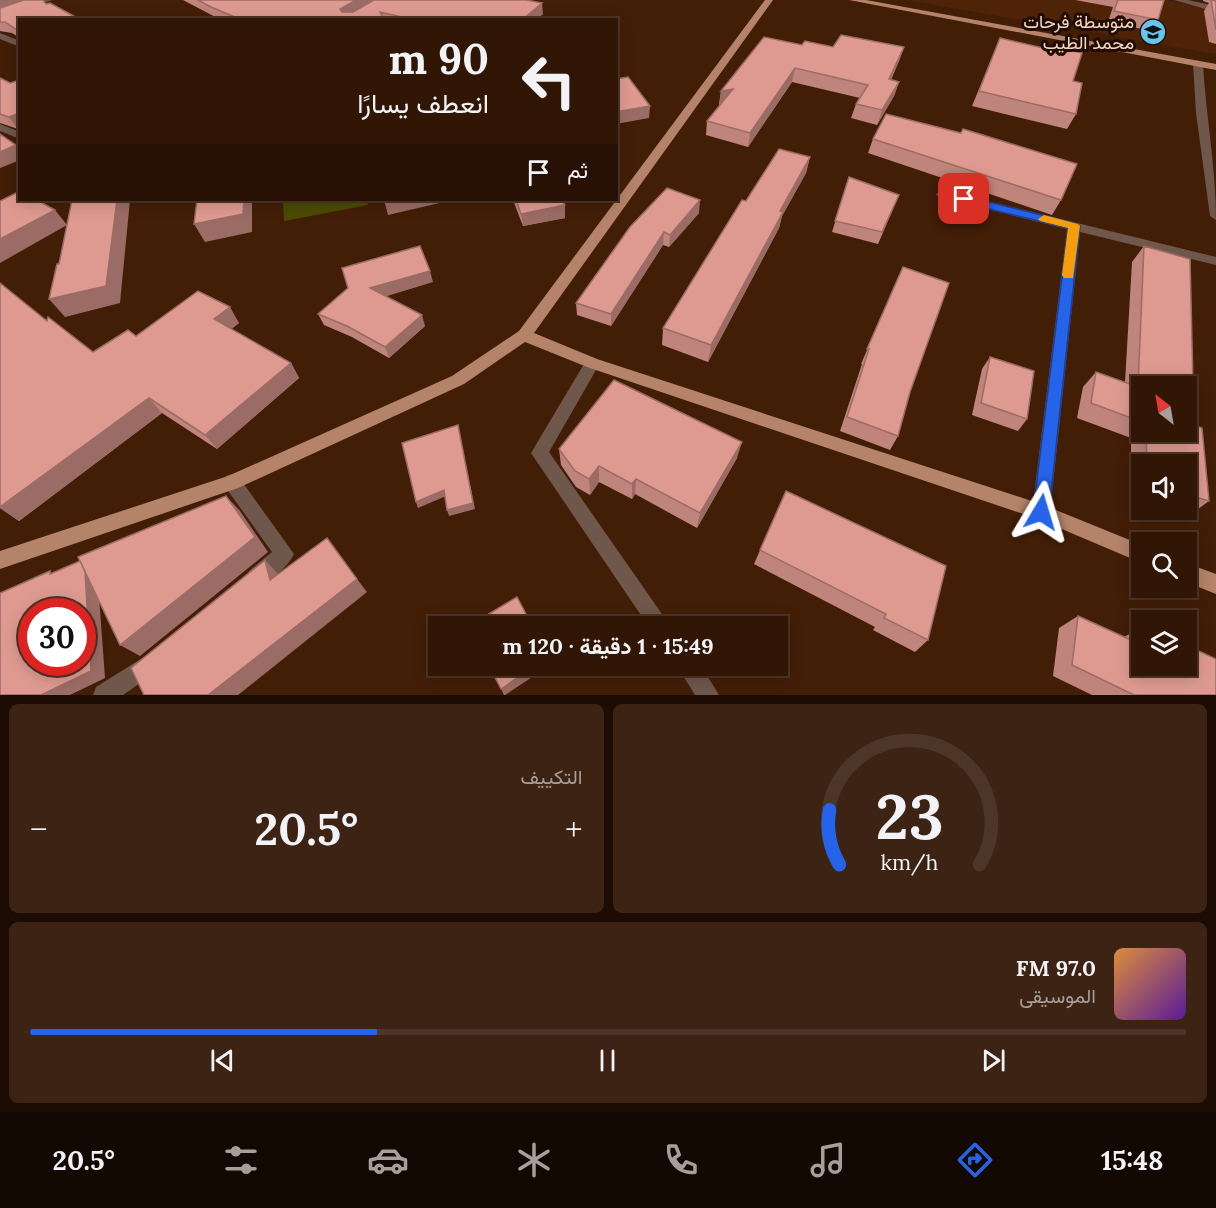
<!DOCTYPE html>
<html lang="ar">
<head>
<meta charset="utf-8">
<style>
	:root { --surface:#321605; --page:#3d2313; --text:#f1f3f6; --muted:#a89f9a; --line:#4d3527; --accent:#2563eb }
	body { margin:0; font-family:Lora,Vazirmatn,serif; background:var(--page); color:var(--text); direction:rtl; height:100vh; display:flex; flex-direction:column; font-size:22px; white-space:nowrap }
	* { box-sizing:border-box; margin:0 }
	p { font-size:20px; color:var(--muted) }
	.icon { flex:none; width:33px; height:33px; fill:none; stroke:currentColor; stroke-width:2; stroke-linecap:round; stroke-linejoin:round }
	.map { position:relative; height:695px; overflow:hidden; direction:ltr }
	.side { display:flex; flex-direction:column; gap:9px; padding:9px; background:#1c0c03; flex:1 }
	.side>* { flex:none }
	.guide { position:absolute; left:18px; top:18px; width:600px; height:183px; border-radius:0px; box-shadow:0 3px 15px #0003,0 0 0 2px var(--line); direction:rtl; background:#321605; color:var(--text); overflow:hidden }
	.needle { width:39px; rotate:329deg }
	.fabs { position:absolute; left:1131px; top:376px; display:grid; gap:12px }
	.fabs a { display:grid; place-items:center; width:66px; height:66px; border-radius:0px; background:var(--surface); box-shadow:0 3px 15px #0003,0 0 0 2px var(--line); font-size:30px }
	.speed { position:absolute; left:18px; top:598px; display:flex; gap:12px; font-size:30px; font-weight:700; text-align:center }
	.speed>* { display:grid; place-content:center; width:78px; height:78px; border-radius:50%; background:var(--surface); box-shadow:0 3px 15px #0003,0 0 0 2px var(--line); line-height:1 }
	.speed .limit { border:9px solid #d22; background:#fff; color:#111 }
	.pin { position:absolute; display:grid; place-items:center; width:51px; height:51px; color:#fff; margin:-26px; border-radius:12px; box-shadow:0 3px 9px #0006 }
	.me { position:absolute; width:66px; margin:-33px; rotate:7deg; stroke-linejoin:round; filter:drop-shadow(0 0 4px #0008) }
	.turn { display:flex; align-items:center; gap:21px; height:126px; padding:0 30px; font-size:27px }
	.turn .icon { width:78px; height:78px; stroke-width:2.5 }
	.turn b { display:block; font-size:42px; line-height:51px }
	.then { display:flex; align-items:center; height:57px; padding:0 30px; background:#0003; gap:12px; font-size:22px }
	.big { font-size:45px; font-weight:700; line-height:1.1 }
	.side .tile { flex:1; display:flex; flex-direction:column; justify-content:center; gap:9px; min-width:0; padding:0 21px; border-radius:9px; background:var(--page) }
	.side .dial { align-items:center; gap:0 }
	.dial svg { height:156px; overflow:visible; fill:none; stroke:var(--line); stroke-width:7; stroke-linecap:round; text-anchor:middle }
	.dial text { fill:var(--text); stroke:none }
	.song { display:flex; align-items:center; gap:18px }
	.cover { width:72px; height:72px; border-radius:9px; background:linear-gradient(135deg,hsl(30 70% 55%),hsl(270 70% 35%)) }
	.played { height:6px; border-radius:3px; background:linear-gradient(90deg,var(--accent) 30%,var(--line) 30%) }
	.keys { display:flex; justify-content:space-around; direction:ltr }
	.heat { display:flex; justify-content:space-between; align-items:center; font-size:33px; direction:ltr }
	.side .tiles { flex:1; display:grid; gap:9px; grid-template-columns:1fr 1fr }
	.tile:last-child { grid-column:span 2 }
	.trip { position:absolute; left:428px; top:616px; width:360px; height:60px; border-radius:0px; background:var(--surface); box-shadow:0 3px 15px #0003,0 0 0 2px var(--line); font-weight:700; line-height:60px; text-align:center; direction:rtl }
	.tab-bar { display:flex; height:96px; justify-content:space-around; align-items:center; background:#140902; color:var(--muted) }
	.tab-bar .icon { width:42px; height:42px }
	.tab-bar .selected { color:var(--accent) }
	.tab-bar b { font-size:27px; color:var(--text) }
	.map>svg:first-child { display:block }
	.built { fill:#4e2308 }
	.green { fill:#4c4b03 }
	.lines { fill:none; stroke-linecap:round; stroke-linejoin:round }
	.minor { fill:#6f574b; fill-rule:evenodd }
	.major { fill:#b48369; fill-rule:evenodd }
	.wall { fill:#bf847c; fill-rule:evenodd }
	.shaded-wall { fill:#9b6c65 }
	.building { fill:#de9a90; stroke:#9b6c65; stroke-width:1.5; fill-rule:evenodd }
	.route { fill:#2563eb; stroke:#184099; stroke-width:1.5 }
	.slow { fill:#f59e0b }
	.labels { text-anchor:middle; stroke-width:6; stroke-linejoin:round; paint-order:stroke }
	.far-poi-label { font-size:18px; fill:#f4d4c4; stroke:#210c02; text-anchor:end }
</style>
</head>
<body>
<div class="map">
<svg width="1216" height="695" viewBox="0 0 1216 695">
	<rect width="100%" height="100%" fill="#431e07"/>
	<polygon class="built" points="907,0 1167,0 1216,10 1216,54"/>
	<polygon class="green" points="283,200 367,200 368,205 284,221"/>
	<g class="lines">
		<g class="minor">
			<polygon points="40,0 52,0 0,20 0,14"/>
			<polygon points="1174,0 1188,0 1216,6 1216,12"/>
			<polygon points="0,33 20,41 20,47 0,39"/>
			<path d="M1198,61L1203,64C1206,117 1216,167 1216,220L1210,216L1196,113L1193,64Z"/>
			<polygon points="0,124 20,132 20,139 0,131"/>
			<polygon points="942,190 1216,257 1216,265 1080,232 1050,512 1047,518 1041,520 1035,518 1032,512 1067,229 938,197 936,194"/>
			<polygon points="592,357 597,359 600,363 549,452 671,627 649,627 531,453 587,359"/>
			<path d="M232,474L238,476L294,554C288,567 269,582 256,588L249,585L246,578L249,571L272,552L226,488L223,482L226,476Z"/>
			<polygon points="152,652 159,656 163,663 159,670 123,695 93,695 96,687"/>
			<polygon points="677,666 701,666 719,695 695,695"/>
		</g>
		<g class="major">
			<polygon points="765,0 773,0 534,333 597,359 1041,504 1142,545 1142,563 1038,519 587,367 525,342 464,384 238,488 0,569 0,551 228,476 452,376 519,331"/>
			<polygon points="849,0 866,0 1216,64 1216,70"/>
			<polygon points="1186,563 1216,574 1216,594 1186,582"/>
		</g>
	</g>
	<g class="wall">
		<polygon points="0,0 46,4 20,20 20,38 12,33 0,31"/>
		<polygon points="183,0 526,0 543,14 536,20 221,20"/>
		<polygon points="1075,0 1164,0 1158,20 1152,31 1108,22 1113,7"/>
		<polygon points="1203,0 1216,0 1216,44 1209,42 1204,11 1209,3 1203,1"/>
		<polygon points="802,45 833,47 904,47 899,61 891,80 899,82 894,96 877,125 851,118 856,104 860,98 792,82 748,147 706,135 707,121 720,105 719,105 721,91"/>
		<polygon points="994,53 1073,81 1076,114 1067,129 972,106"/>
		<polygon points="0,78 18,129 0,123"/>
		<polygon points="873,139 1061,200 1052,215 868,153"/>
		<polygon points="810,157 806,173 782,216 779,228 708,362 662,345 663,328 746,201"/>
		<polygon points="849,177 894,207 878,244 832,232"/>
		<polygon points="513,200 562,200 565,218 523,226"/>
		<polygon points="699,213 669,247 663,245 611,326 577,315 576,303 630,227"/>
		<path d="M1144,246L1194,425L1209,501L1190,515L1177,510H1186V465H1142V497L1131,494V438L1077,418L1083,387L1096,372L1125,382L1132,262ZM1142,387L1186,432H1142Z"/>
		<polygon points="903,267 910,392 898,436 890,450 840,431 862,364 861,364"/>
		<polygon points="433,282 385,296 425,326 389,358 352,337 324,325 318,314"/>
		<polygon points="0,283 47,321 93,352 136,336 239,323 231,329 291,363 299,378 217,449 162,413 19,521 0,508"/>
		<polygon points="990,357 1027,419 1018,431 972,415 982,369"/>
		<polygon points="559,449 737,458 697,528 635,494 632,499 599,482 590,495 576,487 561,465"/>
		<polygon points="786,491 928,640 915,652 873,630 875,627 754,564"/>
		<polygon points="1078,616 1124,637 1142,627 1142,666 1216,695 1092,695 1053,676 1059,628"/>
	</g>
	<g class="shaded-wall">
		<polygon points="0,0 34,0 0,12"/>
		<polygon points="356,0 377,0 343,20 340,9"/>
		<polygon points="542,3 543,14 536,20 522,20"/>
		<polygon points="904,47 899,61 884,93 889,79"/>
		<polygon points="795,68 792,82 748,147 750,133"/>
		<polygon points="899,82 894,96 877,125 882,110"/>
		<polygon points="733,89 731,103 719,105 721,91"/>
		<polygon points="650,106 649,118 616,124 616,112"/>
		<polygon points="20,113 20,128 18,129 9,117"/>
		<polygon points="16,145 20,149 20,160 0,168 0,152"/>
		<polygon points="810,157 806,173 782,216 779,228 708,362 711,345 780,211"/>
		<polygon points="117,200 130,200 120,303 65,317 49,299"/>
		<polygon points="244,200 252,200 252,232 205,242 194,224"/>
		<polygon points="384,200 447,200 448,201 388,215"/>
		<polygon points="700,200 699,213 669,247 670,235"/>
		<polygon points="565,205 565,218 523,226 521,214"/>
		<polygon points="55,210 67,225 0,263 0,239"/>
		<polygon points="664,232 663,245 611,326 611,314"/>
		<polygon points="430,271 433,282 374,300 370,288"/>
		<polygon points="230,307 239,323 224,335 214,319"/>
		<polygon points="422,315 425,326 389,358 385,347"/>
		<polygon points="291,363 299,378 217,449 205,435"/>
		<polygon points="149,398 162,413 19,521 0,508"/>
		<polygon points="458,425 475,509 449,516 447,510"/>
		<polygon points="742,442 737,458 697,528 700,513"/>
		<polygon points="599,466 599,482 590,495 589,479"/>
		<polygon points="636,479 635,494 632,499 632,484"/>
		<polygon points="444,490 446,496 418,508 416,502"/>
		<polygon points="226,496 240,511 268,552 140,656 120,645"/>
		<polygon points="84,560 97,569 105,678 70,695 41,695"/>
		<polygon points="265,560 278,574 270,580"/>
		<polygon points="357,579 367,592 238,695 208,695"/>
		<polygon points="535,666 549,666 505,695 504,695 501,689"/>
	</g>
	<g class="building">
		<polygon points="24,0 43,0 46,4 50,3 81,20 20,20 20,32 5,22 0,22 0,8"/>
		<polygon points="198,0 356,0 340,9 342,12 353,12 374,0 526,0 542,3 522,20 415,20 380,12 384,20 242,20 211,7"/>
		<polygon points="1118,0 1164,0 1158,20 1114,11"/>
		<polygon points="1211,0 1216,1 1216,30"/>
		<polygon points="841,35 904,47 889,79 899,82 882,110 856,104 868,85 795,68 750,133 707,121 733,89 721,91 764,37 802,45 805,41 833,47"/>
		<polygon points="1000,38 1043,48 1045,45 1082,53 1073,81 1082,83 1076,114 979,91"/>
		<polygon points="628,77 650,106 616,112 616,79"/>
		<polygon points="0,78 10,83 20,80 20,113 9,117 0,114"/>
		<polygon points="886,114 961,133 963,129 1077,164 1061,200 873,139"/>
		<polygon points="0,134 16,145 0,152"/>
		<polygon points="779,149 810,157 780,211 783,212 711,345 663,328 742,200 746,201"/>
		<polygon points="849,177 899,195 882,232 835,221"/>
		<polygon points="667,188 700,200 670,235 664,232 611,314 576,303 630,227"/>
		<polygon points="20,191 20,200 37,200 55,210 0,239 0,201"/>
		<polygon points="72,200 117,200 106,286 49,299 57,264 59,264"/>
		<polygon points="197,200 244,200 243,214 194,224"/>
		<polygon points="516,200 562,200 565,205 521,214"/>
		<polygon points="420,246 430,271 370,288 422,315 385,347 347,326 318,314 348,288 342,268"/>
		<polygon points="1144,246 1190,259 1194,425 1202,428 1209,501 1186,494 1186,465 1147,465 1146,432 1186,432 1186,387 1142,387 1142,422 1091,403 1096,372 1138,387"/>
		<polygon points="903,267 949,283 910,392 898,436 847,417 869,349 867,349"/>
		<polygon points="0,283 47,321 48,317 93,352 128,330 136,336 198,291 230,307 214,319 291,363 205,435 149,398 0,507"/>
		<polygon points="990,357 1034,371 1027,419 981,403"/>
		<polygon points="614,380 742,442 700,513 636,479 632,484 599,466 589,479 575,471 559,449"/>
		<polygon points="458,425 473,503 447,510 444,490 416,502 402,443"/>
		<polygon points="786,491 946,566 928,640 884,618 886,614 760,550"/>
		<polygon points="226,496 255,537 120,645 78,557"/>
		<polygon points="327,538 357,579 208,695 144,695 131,668 265,560 270,580"/>
		<path d="M80,561L85,572L91,671L41,695H0V593L50,571V574ZM32,612H82V663H32Z"/>
		<polygon points="517,597 533,627 470,627 469,626"/>
		<polygon points="1078,616 1142,645 1142,666 1186,666 1186,645 1216,659 1216,695 1134,695 1072,665"/>
		<polygon points="489,666 535,666 501,689"/>
	</g>
	<polygon class="route" points="964,196 1074,223 1080,226 1049,512 1047,517 1041,519 1035,517 1033,512 1068,228 960,202 959,199"/>
	<polygon class="slow" points="1044,215 1078,224 1080,226 1073,278 1064,278 1062,275 1068,228 1040,221 1038,219"/>
	<defs>
		<g id="school-disc" transform="scale(1.35)"><circle r="9.5" fill="#64c5ee" stroke="#210c02"/><path d="M0-5L7-2L0 1L-7-2ZM-4 1L0 2.5L4 1V4Q0 6-4 4Z" fill="#111"/></g>
	</defs>
	<g fill-rule="evenodd">
		<use href="#school-disc" x="1153" y="32"/>
	</g>
	<g class="labels">
		<g class="far-poi-label">
			<text x="1134" y="28">متوسطة فرحات<tspan x="1134" dy="21">محمد الطيب</tspan></text>
		</g>
	</g>
</svg>
<div class="fabs">
<a><svg class="needle" viewBox="-14 -14 28 28"><path d="M0-13l5 13h-10z" fill="#e53935"/><path d="M0 13l5-13h-10z" fill="#a89f9a"/></svg></a>
<a><svg class="icon" aria-label="sound" viewBox="0 0 24 24"><path d="M4 9h4l5-4v14l-5-4H4zM17 9q2 3 0 6"/></svg></a>
<a><svg class="icon" aria-label="search" viewBox="0 0 24 24"><circle cx="10" cy="10" r="6"/><path d="M15 15l6 6"/></svg></a>
<a><svg class="icon" aria-label="layers" viewBox="0 0 24 24"><path d="M12 4l9 5-9 5-9-5zM3 14l9 5 9-5"/></svg></a>
</div>
<div class="speed"><div class="limit">30</div></div>
<div class="pin" style="left:964px;top:199px;background:#d93025"><svg class="icon" aria-label="arrive" viewBox="0 0 24 24"><path d="M6 21V4h12l-3 4 3 4H6"/></svg></div>
<svg class="me" style="left:1041px;top:512px" viewBox="-20 -20 40 40"><path d="M0-17L14 15 0 8-14 15z" fill="#2563eb" stroke="#fff" stroke-width="4"/></svg>
<div class="trip">15:49 · 1 دقيقة · 120 m</div>
<div class="guide">
<div class="turn"><svg class="icon" aria-label="left" viewBox="0 0 24 24"><path d="M17 20v-9H6M10 6l-5 5 5 5"/></svg><div><b>90 m</b>انعطف يسارًا</div></div>
<div class="then">ثم<svg class="icon" aria-label="arrive" viewBox="0 0 24 24"><path d="M6 21V4h12l-3 4 3 4H6"/></svg></div>
</div>
</div>
<section class="side">
<div class="tiles">
<div class="tile dial"><svg viewBox="0 0 100 80">
<path d="M14 69A42 42 0 1 1 86 69"/>
<path d="M14 69A42 42 0 0 1 9 41" stroke="#2563eb"/>
<text x="50" y="56" font-size="32" font-weight="700">23</text>
<text x="50" y="72" font-size="11">km/h</text>
</svg></div>
<div class="tile"><p>التكييف</p>
<div class="heat"><a>−</a><b class="big">20.5°</b><a>+</a></div>
</div>
<div class="tile">
<div class="song"><i class="cover"></i><div><b>97.0 FM</b><p>الموسيقى</p></div></div>
<div class="played"></div>
<div class="keys"><svg class="icon" aria-label="previous" viewBox="0 0 24 24"><path d="M18 5L8 12l10 7zM5 5v14"/></svg><svg class="icon" aria-label="pause" viewBox="0 0 24 24"><path d="M8 5v14M16 5v14"/></svg><svg class="icon" aria-label="next" viewBox="0 0 24 24"><path d="M6 5l10 7-10 7zM19 5v14"/></svg></div>
</div>
</div>
</section>
<nav class="tab-bar">
<b>15:48</b>
<svg class="icon selected" aria-label="directions" viewBox="0 0 24 24"><path d="M12 3l9 9-9 9-9-9zM9 14v-3h6M13 9l2 2-2 2"/></svg>
<svg class="icon" aria-label="music" viewBox="0 0 24 24"><path d="M9 18V5l10-2v13"/><circle cx="6" cy="18" r="3"/><circle cx="16" cy="16" r="3"/></svg>
<svg class="icon" aria-label="phone" viewBox="0 0 24 24"><path d="M5 4h4l2 5-3 2q2 4 5 5l2-3 5 2v4C11 20 4 13 5 4z"/></svg>
<svg class="icon" aria-label="climate" viewBox="0 0 24 24"><path d="M12 3v18M4 7l16 10M4 17L20 7"/></svg>
<svg class="icon" aria-label="car" viewBox="0 0 24 24"><path d="M5 17H2v-5l4-1 3-4h7l3 4 3 1v5h-3M9 17h6M6 11h13"/><circle cx="7" cy="17" r="2"/><circle cx="17" cy="17" r="2"/></svg>
<svg class="icon" aria-label="filters" viewBox="0 0 24 24"><path d="M4 7h16M4 17h16"/><circle cx="9" cy="7" r="2"/><circle cx="15" cy="17" r="2"/></svg>
<b>20.5°</b>
</nav>
</body>
</html>
